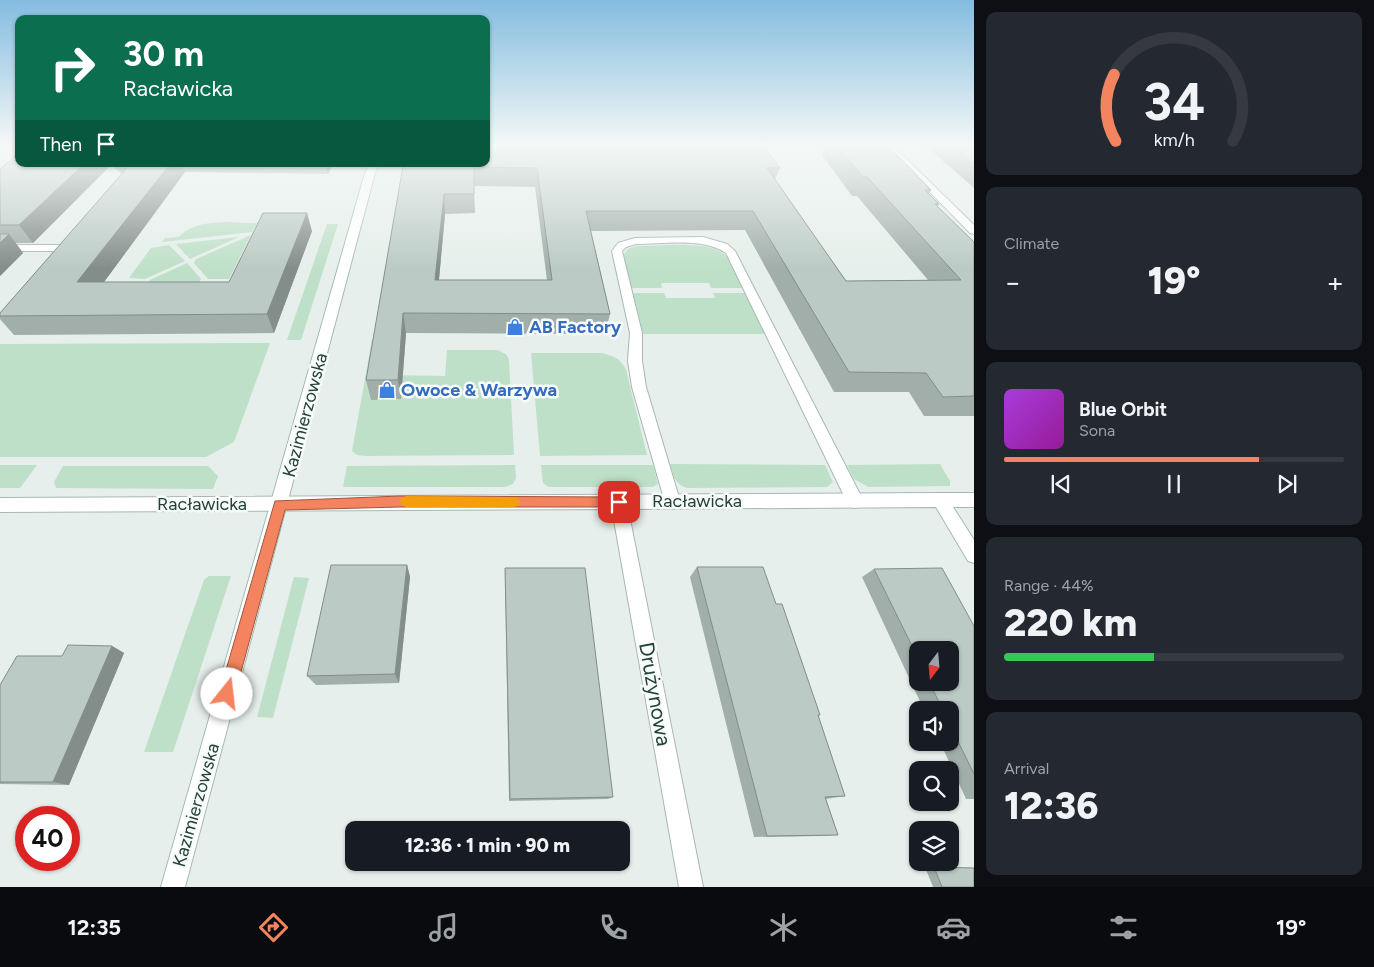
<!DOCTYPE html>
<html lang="en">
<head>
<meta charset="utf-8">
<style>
	:root { --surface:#171b24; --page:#242831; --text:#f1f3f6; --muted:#9ea1a6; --line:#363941; --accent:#f4845f }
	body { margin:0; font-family:Figtree,sans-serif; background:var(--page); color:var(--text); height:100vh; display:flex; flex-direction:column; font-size:19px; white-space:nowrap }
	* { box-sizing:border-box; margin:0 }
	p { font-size:16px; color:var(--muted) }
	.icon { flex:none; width:28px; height:28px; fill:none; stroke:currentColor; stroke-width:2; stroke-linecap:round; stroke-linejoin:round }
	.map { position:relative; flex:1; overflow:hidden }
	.sheet { display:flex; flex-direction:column; gap:12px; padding:12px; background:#0d0f14; width:400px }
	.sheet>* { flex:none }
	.hud { position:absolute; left:15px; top:15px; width:475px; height:152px; border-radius:10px; box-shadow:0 1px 4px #0004; background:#0b6e4f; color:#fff; overflow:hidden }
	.needle { width:32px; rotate:196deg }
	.tools { position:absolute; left:909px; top:641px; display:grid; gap:10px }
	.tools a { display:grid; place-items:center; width:50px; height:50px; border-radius:10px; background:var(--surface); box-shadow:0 1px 4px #0004; font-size:25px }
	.speed { position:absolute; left:15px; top:806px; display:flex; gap:10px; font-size:25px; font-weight:700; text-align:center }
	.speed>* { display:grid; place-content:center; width:65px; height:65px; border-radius:50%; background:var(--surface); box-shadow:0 1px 4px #0004; line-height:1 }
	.speed .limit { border:8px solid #d22; background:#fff; color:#111 }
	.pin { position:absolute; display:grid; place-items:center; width:42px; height:42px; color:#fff; margin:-21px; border-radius:10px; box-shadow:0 2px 8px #0006 }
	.me { position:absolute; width:55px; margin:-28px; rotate:16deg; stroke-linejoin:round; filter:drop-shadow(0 0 4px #0008) }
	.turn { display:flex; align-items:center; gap:18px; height:105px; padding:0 25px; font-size:22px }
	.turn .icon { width:65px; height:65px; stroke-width:2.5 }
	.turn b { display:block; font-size:35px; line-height:42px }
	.then { display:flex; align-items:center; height:48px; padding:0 25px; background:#0003; gap:10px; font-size:19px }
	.big { font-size:38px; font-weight:800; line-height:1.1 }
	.sheet .tile { flex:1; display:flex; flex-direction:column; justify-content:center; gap:8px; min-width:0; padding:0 18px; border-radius:10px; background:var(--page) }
	.sheet .dial { align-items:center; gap:0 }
	.dial svg { height:130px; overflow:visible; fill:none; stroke:var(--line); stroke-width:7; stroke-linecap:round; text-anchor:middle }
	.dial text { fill:var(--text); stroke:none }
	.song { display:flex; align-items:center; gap:15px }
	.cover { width:60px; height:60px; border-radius:8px; background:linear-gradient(135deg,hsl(280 70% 55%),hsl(300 70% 35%)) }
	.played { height:5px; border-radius:2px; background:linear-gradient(90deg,var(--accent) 75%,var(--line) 75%) }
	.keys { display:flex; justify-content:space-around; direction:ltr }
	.heat { display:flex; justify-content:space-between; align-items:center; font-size:28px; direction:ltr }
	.charge { height:8px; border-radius:4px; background:linear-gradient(90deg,#34c759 44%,var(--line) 0) }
	.trip { position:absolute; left:345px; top:821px; width:285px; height:50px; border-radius:10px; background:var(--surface); box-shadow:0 1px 4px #0004; font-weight:800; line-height:50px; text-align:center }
	.dock { display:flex; height:80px; justify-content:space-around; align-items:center; background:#090b0e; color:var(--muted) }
	.dock .icon { width:35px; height:35px }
	.dock .selected { color:var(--accent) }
	.dock b { font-size:22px; color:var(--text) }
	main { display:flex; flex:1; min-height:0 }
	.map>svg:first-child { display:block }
	.green { fill:#bfe0c8 }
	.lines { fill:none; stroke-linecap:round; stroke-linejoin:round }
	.lane-casing { stroke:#a8b8b2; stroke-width:2 }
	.street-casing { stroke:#a8b8b2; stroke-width:2 }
	.secondary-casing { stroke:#a4bbb3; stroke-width:2 }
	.lane { fill:#fff; fill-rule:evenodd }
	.street { fill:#fff; fill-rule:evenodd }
	.secondary { fill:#fff; fill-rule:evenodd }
	.wall { fill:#a1aea9; fill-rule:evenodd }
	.shaded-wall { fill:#838d89 }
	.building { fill:#bbcac4; stroke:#838d89; fill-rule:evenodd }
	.route { fill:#f4845f; stroke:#9f563e }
	.slow { fill:#f59e0b }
	.labels { text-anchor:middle; stroke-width:5; stroke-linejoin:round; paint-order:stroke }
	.shop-label { font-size:18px; font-weight:bold; fill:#366cbe; stroke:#f7fbf9; text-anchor:start }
	.street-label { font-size:18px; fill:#24423a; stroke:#f7fbf9 }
	.near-street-label { font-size:21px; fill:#24423a; stroke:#f7fbf9 }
</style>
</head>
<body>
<main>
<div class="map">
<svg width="974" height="887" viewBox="0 0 974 887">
	<rect width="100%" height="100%" fill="#e6efeb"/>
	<g class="green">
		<path d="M257,223L252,232L162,242L165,238L179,237C197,217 231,223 257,223Z"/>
		<polygon points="327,224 338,224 301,340 287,340"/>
		<polygon points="251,235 229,279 208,279 194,263 196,259"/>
		<polygon points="239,237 190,259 176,244"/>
		<polygon points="169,245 185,261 145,279 129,278 151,248"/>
		<path d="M637,246C658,246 708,240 724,254C732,261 737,278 742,288H711L709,283H661L662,288H631L623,256L628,249Z"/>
		<polygon points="187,263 201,279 196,289 143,290 150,280"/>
		<polygon points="633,293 664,293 666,298 715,298 713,293 745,293 767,334 643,334"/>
		<polygon points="372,339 396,340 390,375 445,376 447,350 498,350 507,355 509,360 514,455 365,456 357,455 352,451"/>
		<polygon points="270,343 234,442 206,457 0,457 0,344"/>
		<path d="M531,353H602C614,356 621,359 626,370L647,455L540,456Z"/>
		<path d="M670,464L825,465L833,482L827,487L687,488C675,485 673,475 670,464Z"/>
		<polygon points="940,464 950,481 950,486 868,487 854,479 847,465"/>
		<polygon points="0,465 37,465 20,488 0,488"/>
		<polygon points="515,465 516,478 513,484 505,487 343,487 347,466"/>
		<polygon points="541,465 653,465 658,484 653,487 549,487 543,483"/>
		<polygon points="63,466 208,466 218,476 213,489 56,488 54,482"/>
		<polygon points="209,576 231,576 173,752 144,752 204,580"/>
		<polygon points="294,577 309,578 273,718 257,717"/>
	</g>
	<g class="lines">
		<g class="lane-casing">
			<path id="lane" d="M703,237L727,244L735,251L861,496L863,501L861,506L855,508L849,506L726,253C703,237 662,244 636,244L626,247L622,251L642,333V361L646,387L680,501L678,506L672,508L666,506L632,387L628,361L630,333L612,251L618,243L635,238Z"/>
		</g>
		<g class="street-casing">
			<g id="street">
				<polygon points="884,145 892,145 974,225 974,234 970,233"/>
				<polygon points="0,245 62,245 67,248 62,251 0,251"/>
				<polygon points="940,493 974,493 974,507 953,507 974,540 974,563 968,561 936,507 628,509 703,887 679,887 612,509 0,512 0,498"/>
			</g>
		</g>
		<g class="secondary-casing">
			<polygon id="secondary" points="371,164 379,164 375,173 185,887 161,887 365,173"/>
		</g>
		<use href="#lane" class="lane"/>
		<use href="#street" class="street"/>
		<use href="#secondary" class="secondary"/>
	</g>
	<g class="wall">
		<path d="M827,145H887L931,190L929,194L939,204L937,206L974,242V416H924L909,392H834L745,230L591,231L610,314L605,334L406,333L401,399L371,400L366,380L408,166L780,168L775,179L846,281L928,280L857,196H852L822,155ZM474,186L535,187L547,280H439L445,214L475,213Z"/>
		<polygon points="925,145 974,145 974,188"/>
		<polygon points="19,164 333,164 328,174 185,172 104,282 229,282 312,231 274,333 14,335 0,319 0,313 122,174 111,165 33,243 16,243 23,253 0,276 0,169"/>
		<polygon points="407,565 410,577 399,683 316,685 307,676"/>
		<polygon points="697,567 776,604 820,715 818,716 845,796 826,799 838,835 822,836 754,837 690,577"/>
		<polygon points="505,568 613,797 608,799 509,801 505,577"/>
		<path d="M874,569L974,626V799H966L940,742H950V710H924L862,577ZM918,650L950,682H918Z"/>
		<polygon points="112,646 124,653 69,785 0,784 0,685 62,656"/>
		<polygon points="925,867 974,868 974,887 933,887"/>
	</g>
	<g class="shaded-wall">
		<polygon points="84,164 111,164 111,165 33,243 19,225"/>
		<polygon points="170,164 181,164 185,172 90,301 77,282"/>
		<polygon points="325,164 333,164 328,174"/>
		<polygon points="444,194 445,214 437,300 435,280"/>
		<polygon points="307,213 312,231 274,333 267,314"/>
		<polygon points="9,234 23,253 0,276 0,243"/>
		<polygon points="403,313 406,333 401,399 398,380"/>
		<polygon points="407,565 410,577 399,683 395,674"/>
		<polygon points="112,646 124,653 69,785 53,782"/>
	</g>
	<g class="building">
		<path d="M486,145H762L780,168H767L846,281L961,280L867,177H863L836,145H887L931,190H925L939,204H935L974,242V396L943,397L926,373L849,372L753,211H586L610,314L403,313L398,380H366L403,166H408L409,164H486ZM474,167L537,168L552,280H435L444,194H474Z"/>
		<polygon points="951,145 974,145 974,164"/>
		<polygon points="19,153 19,164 84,164 19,225 0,225 0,169"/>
		<polygon points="120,164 170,164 77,282 229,282 263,213 307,213 267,314 0,316 0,313 126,169"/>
		<polygon points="0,234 9,234 0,243"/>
		<polygon points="331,565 407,565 395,674 307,676"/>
		<polygon points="697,567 763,567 776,604 782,604 820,715 818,715 845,796 825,797 838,835 767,836"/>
		<polygon points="505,568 585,568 613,797 510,799"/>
		<polygon points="942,568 974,626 974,774 950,725 950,710 943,710 929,682 950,682 950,650 918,650 918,658 874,569"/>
		<polygon points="68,645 112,646 53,782 0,782 0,685 17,656 62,656"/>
		<polygon points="934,867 974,868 974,887 942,887"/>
	</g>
	<linearGradient id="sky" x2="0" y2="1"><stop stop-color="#84bce0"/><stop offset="0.54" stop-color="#f4f8f6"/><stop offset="1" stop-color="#f4f8f6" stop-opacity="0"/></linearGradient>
	<rect width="974" height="269" fill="url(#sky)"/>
	<polygon class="route" points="400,496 619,497 624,498 625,502 624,506 619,507 400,507 285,510 235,694 233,699 227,702 222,699 219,694 275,501"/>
	<polygon class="slow" points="406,496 513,497 518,498 520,502 518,506 513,507 406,507 402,505 400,502 402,498"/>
	<defs>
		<g id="shop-bare" transform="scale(1.35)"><path d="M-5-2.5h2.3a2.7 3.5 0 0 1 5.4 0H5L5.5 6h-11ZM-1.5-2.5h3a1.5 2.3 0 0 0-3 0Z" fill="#3f7fe0" stroke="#f7fbf9" stroke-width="2.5" paint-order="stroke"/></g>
	</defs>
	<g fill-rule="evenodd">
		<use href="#shop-bare" x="515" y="327"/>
		<use href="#shop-bare" x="387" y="390"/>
	</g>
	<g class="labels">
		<g class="shop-label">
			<text x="529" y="333">AB Factory</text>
			<text x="401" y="396">Owoce &amp; Warzywa</text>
		</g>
		<g class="street-label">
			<text transform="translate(305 415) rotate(-75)" y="6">Kazimierzowska</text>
			<text x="697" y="507">Racławicka</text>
			<text x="202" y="510">Racławicka</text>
			<text transform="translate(196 805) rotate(-74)" y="6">Kazimierzowska</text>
		</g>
		<g class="near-street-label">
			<text transform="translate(655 694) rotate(80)" y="7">Drużynowa</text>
		</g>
	</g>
</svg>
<div class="tools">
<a><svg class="needle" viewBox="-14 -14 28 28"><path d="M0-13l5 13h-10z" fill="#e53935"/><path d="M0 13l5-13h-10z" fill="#9ea1a6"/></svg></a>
<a><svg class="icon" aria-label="sound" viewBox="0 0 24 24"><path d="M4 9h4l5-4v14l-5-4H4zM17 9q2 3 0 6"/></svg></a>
<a><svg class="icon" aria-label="search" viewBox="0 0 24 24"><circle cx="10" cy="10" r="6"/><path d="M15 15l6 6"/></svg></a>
<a><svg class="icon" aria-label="layers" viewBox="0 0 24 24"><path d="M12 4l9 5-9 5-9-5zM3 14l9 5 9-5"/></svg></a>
</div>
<div class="speed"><div class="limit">40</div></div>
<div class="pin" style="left:619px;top:502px;background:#d93025"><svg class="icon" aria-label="arrive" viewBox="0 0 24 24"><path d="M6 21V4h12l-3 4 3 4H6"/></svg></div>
<svg class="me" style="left:227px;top:694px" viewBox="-20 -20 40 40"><circle r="19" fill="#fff"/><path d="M0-13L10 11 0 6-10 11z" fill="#f4845f"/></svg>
<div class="trip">12:36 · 1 min · 90 m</div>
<div class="hud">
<div class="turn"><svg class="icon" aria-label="right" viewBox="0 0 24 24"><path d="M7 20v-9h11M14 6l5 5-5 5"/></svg><div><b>30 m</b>Racławicka</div></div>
<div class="then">Then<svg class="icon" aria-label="arrive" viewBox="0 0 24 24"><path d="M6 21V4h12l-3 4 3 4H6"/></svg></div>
</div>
</div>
<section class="sheet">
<div class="tile dial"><svg viewBox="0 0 100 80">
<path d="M14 69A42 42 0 1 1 86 69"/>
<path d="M14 69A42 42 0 0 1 13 28" stroke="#f4845f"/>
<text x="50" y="56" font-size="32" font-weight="700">34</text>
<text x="50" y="72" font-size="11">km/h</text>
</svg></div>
<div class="tile"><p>Climate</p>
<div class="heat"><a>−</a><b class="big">19°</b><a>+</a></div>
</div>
<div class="tile">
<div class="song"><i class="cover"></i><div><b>Blue Orbit</b><p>Sona</p></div></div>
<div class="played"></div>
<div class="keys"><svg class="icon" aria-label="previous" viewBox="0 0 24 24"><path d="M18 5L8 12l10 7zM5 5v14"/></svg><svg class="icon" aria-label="pause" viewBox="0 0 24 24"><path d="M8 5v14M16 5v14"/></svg><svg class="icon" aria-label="next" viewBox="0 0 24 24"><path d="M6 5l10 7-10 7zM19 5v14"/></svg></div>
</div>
<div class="tile"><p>Range · 44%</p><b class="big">220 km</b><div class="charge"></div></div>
<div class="tile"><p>Arrival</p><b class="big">12:36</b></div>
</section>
</main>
<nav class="dock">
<b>12:35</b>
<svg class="icon selected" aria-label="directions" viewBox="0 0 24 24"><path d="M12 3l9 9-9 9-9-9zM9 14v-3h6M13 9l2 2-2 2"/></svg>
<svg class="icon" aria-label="music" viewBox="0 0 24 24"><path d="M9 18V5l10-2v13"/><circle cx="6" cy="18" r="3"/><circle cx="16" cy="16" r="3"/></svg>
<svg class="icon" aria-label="phone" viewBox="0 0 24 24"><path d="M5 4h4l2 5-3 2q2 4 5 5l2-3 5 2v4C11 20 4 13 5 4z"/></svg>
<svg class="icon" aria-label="climate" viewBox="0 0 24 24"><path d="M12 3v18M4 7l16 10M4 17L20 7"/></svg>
<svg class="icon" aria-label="car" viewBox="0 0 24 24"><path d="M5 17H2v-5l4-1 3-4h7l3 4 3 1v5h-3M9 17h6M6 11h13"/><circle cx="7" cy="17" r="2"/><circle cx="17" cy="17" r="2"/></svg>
<svg class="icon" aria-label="filters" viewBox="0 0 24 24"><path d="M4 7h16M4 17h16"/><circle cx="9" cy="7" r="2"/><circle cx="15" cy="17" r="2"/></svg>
<b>19°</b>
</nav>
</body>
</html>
